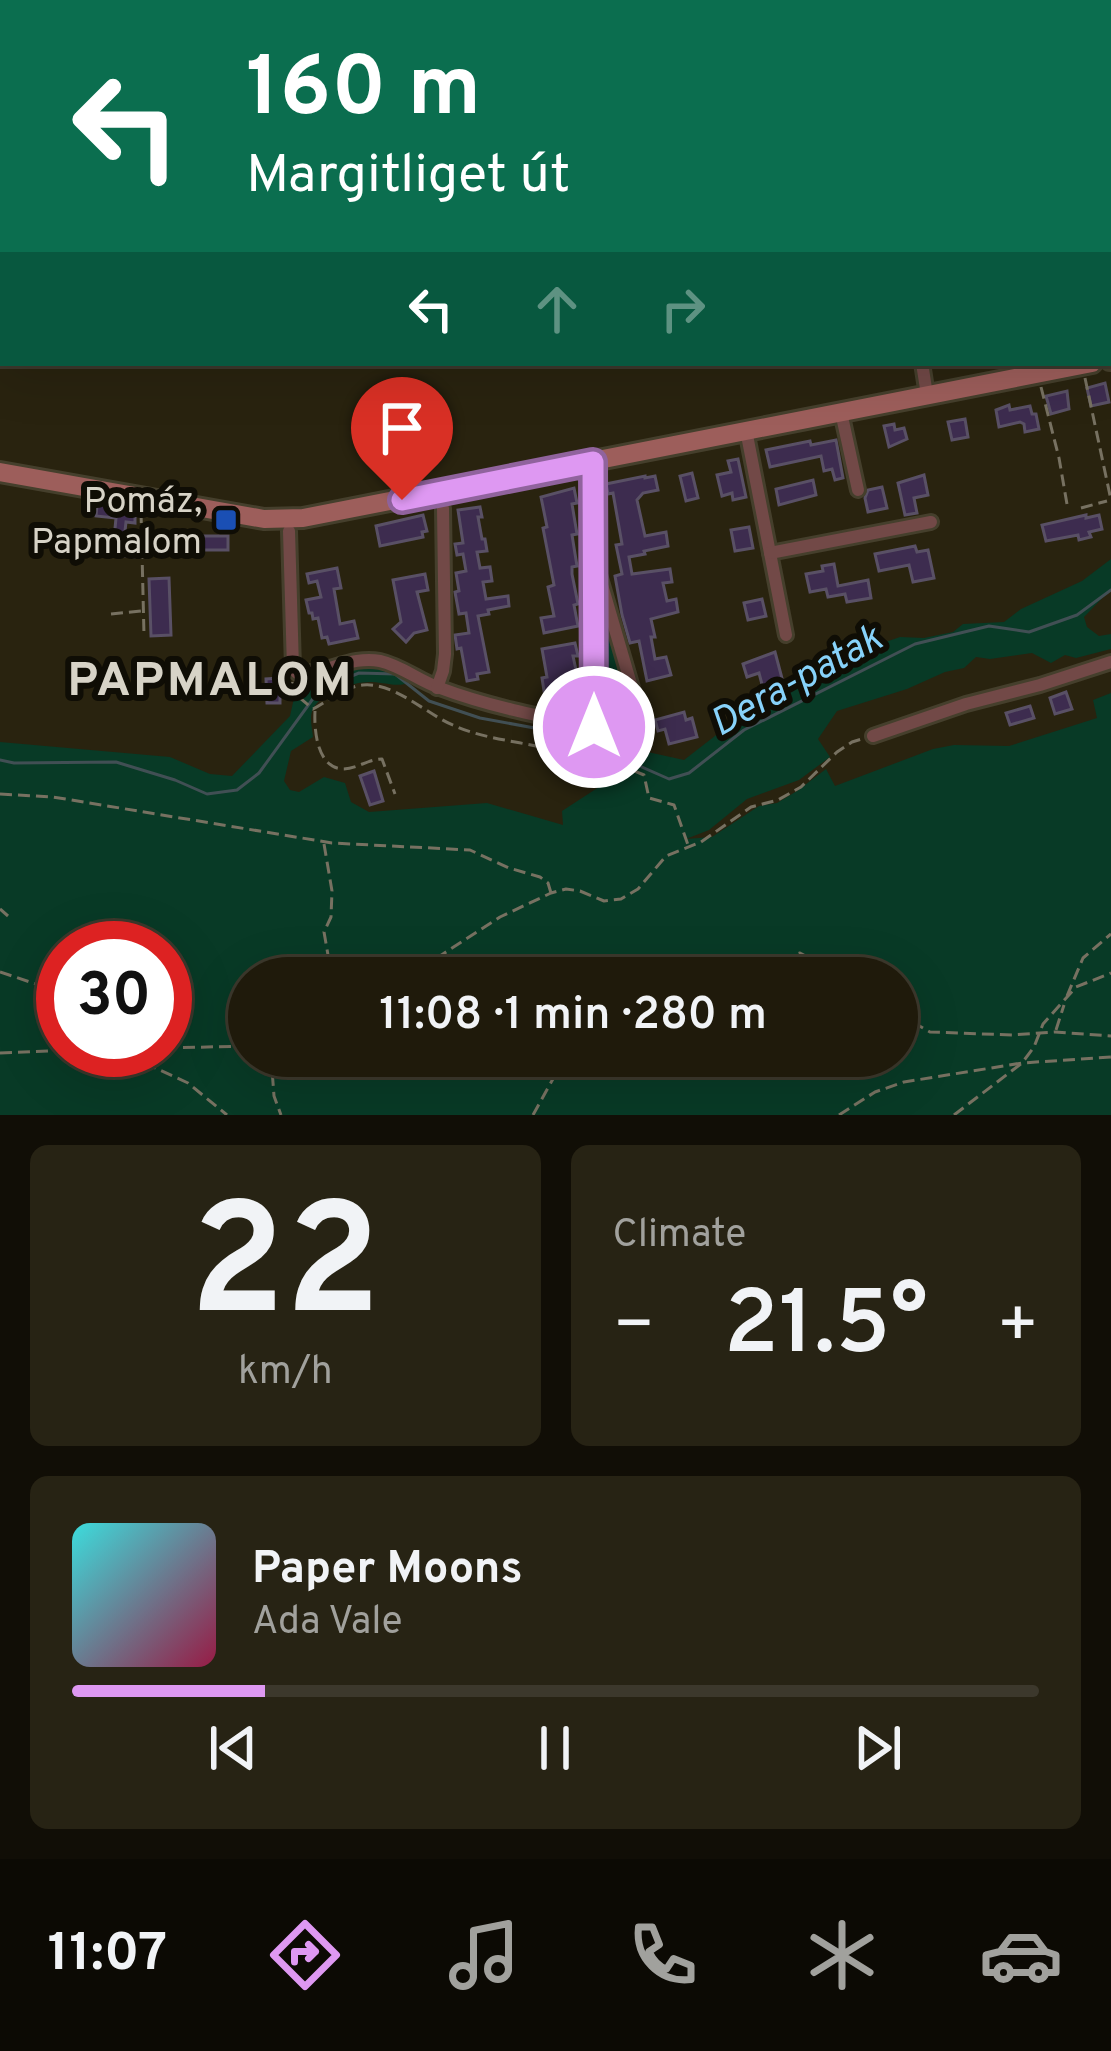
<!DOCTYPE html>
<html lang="en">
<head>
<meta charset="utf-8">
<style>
	:root { --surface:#1f1a0b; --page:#272314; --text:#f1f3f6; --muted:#a1a19d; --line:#3c382c; --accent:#de98f2 }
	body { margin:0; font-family:Overpass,sans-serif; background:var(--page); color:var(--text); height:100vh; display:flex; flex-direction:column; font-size:45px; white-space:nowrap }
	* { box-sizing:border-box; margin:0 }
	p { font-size:39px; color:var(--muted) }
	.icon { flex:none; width:66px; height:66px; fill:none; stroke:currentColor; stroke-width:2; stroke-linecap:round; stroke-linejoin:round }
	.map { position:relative; height:1115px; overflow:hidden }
	.details { display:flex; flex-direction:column; gap:30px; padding:30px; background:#110e06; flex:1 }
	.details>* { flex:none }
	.hud { position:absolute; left:0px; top:0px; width:1113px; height:366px; box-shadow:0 12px 48px #0002,0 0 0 3px var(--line); background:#0b6e4f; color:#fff; overflow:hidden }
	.speed { position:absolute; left:36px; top:921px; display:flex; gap:24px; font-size:60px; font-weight:700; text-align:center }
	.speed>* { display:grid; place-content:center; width:156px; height:156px; border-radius:50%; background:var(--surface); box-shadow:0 12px 48px #0002,0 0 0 3px var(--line); line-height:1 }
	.speed .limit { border:18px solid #d22; background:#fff; color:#111 }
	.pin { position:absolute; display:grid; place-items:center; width:102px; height:102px; color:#fff; margin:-123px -51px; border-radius:50% 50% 50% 0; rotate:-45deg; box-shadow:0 0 12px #0007 }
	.pin .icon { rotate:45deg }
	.me { position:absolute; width:132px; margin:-66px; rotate:0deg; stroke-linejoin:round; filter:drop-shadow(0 0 9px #0008) }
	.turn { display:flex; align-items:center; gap:42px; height:252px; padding:0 48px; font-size:54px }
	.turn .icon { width:156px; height:156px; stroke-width:2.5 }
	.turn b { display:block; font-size:84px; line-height:102px }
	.lanes { display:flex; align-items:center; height:114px; padding:0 48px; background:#0003; justify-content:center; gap:60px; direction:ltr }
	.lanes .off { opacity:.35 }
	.big { font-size:90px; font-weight:600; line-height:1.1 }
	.details .card { flex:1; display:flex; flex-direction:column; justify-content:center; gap:18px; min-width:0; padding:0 42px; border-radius:18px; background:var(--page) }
	.details .dial { align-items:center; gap:0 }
	.dial b { font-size:156px; line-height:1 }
	.song { display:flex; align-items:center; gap:36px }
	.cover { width:144px; height:144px; border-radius:18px; background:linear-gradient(135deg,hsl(180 70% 55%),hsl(340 70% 35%)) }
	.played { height:12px; border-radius:6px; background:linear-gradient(90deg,var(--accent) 20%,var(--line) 20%) }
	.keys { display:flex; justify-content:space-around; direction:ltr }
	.heat { display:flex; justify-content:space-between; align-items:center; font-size:66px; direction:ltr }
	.details .tiles { flex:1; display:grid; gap:30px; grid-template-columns:1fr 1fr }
	.card:last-child { grid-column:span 2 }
	.trip { position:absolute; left:228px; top:957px; width:690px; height:120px; border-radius:60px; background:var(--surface); box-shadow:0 12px 48px #0002,0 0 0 3px var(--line); font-weight:600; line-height:120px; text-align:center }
	.dock { display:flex; height:192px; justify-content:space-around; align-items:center; background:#0c0a04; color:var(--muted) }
	.dock .icon { width:84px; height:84px }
	.dock .on { color:var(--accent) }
	.dock b { font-size:54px; color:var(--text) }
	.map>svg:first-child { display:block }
	.green { fill:#083a26; fill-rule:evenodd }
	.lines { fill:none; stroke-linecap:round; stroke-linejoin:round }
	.stream { stroke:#414f54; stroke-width:3 }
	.building { fill:#3d2c4f; stroke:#595065; stroke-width:3 }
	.minor-casing { stroke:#453f2c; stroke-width:18 }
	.secondary-casing { stroke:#453f2c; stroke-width:24 }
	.path { stroke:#777161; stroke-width:3; stroke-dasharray:12 6; stroke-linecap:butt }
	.minor { stroke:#724947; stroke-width:12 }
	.secondary { stroke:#9d5e5b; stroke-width:18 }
	.route-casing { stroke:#90639d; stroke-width:30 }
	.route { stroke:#de98f2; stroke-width:21 }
	.transit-dot { fill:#1a4fb4; stroke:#0f0d05; stroke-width:4.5 }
	.labels { text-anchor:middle; stroke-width:12; stroke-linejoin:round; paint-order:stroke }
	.poi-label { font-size:36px; fill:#d7d3c7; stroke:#0f0d05; text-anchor:end }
	.water-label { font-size:39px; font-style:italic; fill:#87d2fa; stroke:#0f0d05 }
	.district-label { font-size:48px; font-weight:bold; letter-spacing:3px; fill:#d7d3c7; stroke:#0f0d05 }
</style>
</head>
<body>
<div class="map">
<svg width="1111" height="1115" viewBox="0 0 1111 1115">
	<rect width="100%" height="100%" fill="#29230f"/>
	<g class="green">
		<path d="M1111,559V589L1084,617L1087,627L1099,636L1111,634V649L1076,658L1065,655L1051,663L1032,653L990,659L976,657L964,668L945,672L907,689L837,711L818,739L830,757L799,780L747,799L709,830L686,839L712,837L759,806L777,803L797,791L826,769L835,786L933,749L954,745L1009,746L1097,718L1093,700L1111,693V1115H0V742L170,757L210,774L232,776L290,716L296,689C338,677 370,647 410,683C396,687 387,683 372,682C355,681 321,692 313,709C309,717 312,727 313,737L291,751L284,781L290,790L299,792L324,777L345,783L351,802L369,812L487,803L563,825L562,811L602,785L616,745L684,760L751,708L749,696L770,702L775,707L794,678L810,673L825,678L837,665L849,666L857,652L900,637L924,638L953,632L963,624L1004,622L1021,609L1082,581ZM63,948H165V1050H63ZM249,978H897V1056H249Z"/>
		<polygon points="599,591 635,715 633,719 601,714"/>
	</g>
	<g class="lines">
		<polyline class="stream" points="0,760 14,763 116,762 175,780 207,794 237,790 259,773 320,689 359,673 395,674 429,701 480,718 567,734 669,779 689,773 744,730 915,644 989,626 1029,632 1077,615 1111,590"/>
	</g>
	<g class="building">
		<polygon points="1105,383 1109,402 1091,406 1087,388"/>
		<polygon points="1067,391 1069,409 1051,414 1046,396"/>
		<polygon points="1009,405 1010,410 1030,406 1032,414 1036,414 1039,429 1025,432 1024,424 1020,422 999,427 996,410"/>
		<polygon points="965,419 968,437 952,440 948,422"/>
		<polygon points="894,424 895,430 904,428 907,439 889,447 884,426"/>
		<polygon points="836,440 843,478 835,480 832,469 824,471 821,456 770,467 766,450 810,441 811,445"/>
		<polygon points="738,459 746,497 733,500 732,493 722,496 717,475 731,472 728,461"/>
		<polygon points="692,473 698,498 686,501 680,476"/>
		<polygon points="924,475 928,495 914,498 917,513 905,515 898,483"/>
		<polygon points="645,476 645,478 655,476 658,490 643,493 637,500 645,536 666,532 668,546 644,551 645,554 629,557 632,574 670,569 672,582 663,583 667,601 676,599 678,612 651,619 655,637 651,637 655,659 666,657 671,675 647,681 639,641 630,643 622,615 615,576 622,574 616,545 622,544 613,493 608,494 606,484"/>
		<polygon points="813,480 816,495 779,505 776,489"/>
		<polygon points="882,487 887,508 868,512 865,498 868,490"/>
		<polygon points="574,488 577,503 572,504 577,534 572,535 577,566 572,567 572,574 578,604 574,605 578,626 544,633 541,618 554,616 548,587 554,585 543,528 547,527 541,497"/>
		<polygon points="97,505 120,507 119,513 135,514 135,523 126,522 124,540 134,541 134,557 95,552 97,537 114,539 116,518 96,516"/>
		<polygon points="480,507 482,517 478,517 482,539 485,539 487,551 477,552 480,568 490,567 492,581 483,582 486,599 508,596 509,606 488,610 489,614 478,616 489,672 477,674 478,679 467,681 461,648 457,649 455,635 469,633 466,613 459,614 455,592 459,591 456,573 466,571 463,554 457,555 455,544 463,543 458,510"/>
		<polygon points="423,515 427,531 422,532 423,537 380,546 376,526"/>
		<polygon points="1086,515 1086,518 1099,515 1102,529 1089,532 1091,537 1079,540 1078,535 1046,541 1042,525"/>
		<polygon points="749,527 753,548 735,551 731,530"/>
		<rect x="196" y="536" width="32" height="14"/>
		<polygon points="915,546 917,552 928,550 934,578 913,582 909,565 879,571 875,554"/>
		<polygon points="834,564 838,586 868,580 871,598 847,602 845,594 828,597 826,589 810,592 806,574 823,571 822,566"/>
		<polygon points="337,568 341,588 334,589 340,624 354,621 358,638 329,644 327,637 322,638 318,618 313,619 312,613 309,613 306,600 321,597 317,581 309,583 307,574"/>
		<polygon points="425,574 428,590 417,592 427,630 414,633 406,642 393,629 401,622 393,580"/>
		<polygon points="169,578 171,635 151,636 149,579"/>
		<polygon points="762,599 766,616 748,620 744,603"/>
		<polygon points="575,643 578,656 573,656 579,684 574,685 577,697 566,700 564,687 544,691 542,678 547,677 542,649"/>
		<polygon points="775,652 783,682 763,688 759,673 747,677 743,664"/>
		<polygon points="280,678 280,703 267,703 266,679"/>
		<polygon points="1066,692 1072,709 1055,714 1050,698"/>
		<polygon points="1030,706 1034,718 1010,725 1006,713"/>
		<polygon points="684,712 686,720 692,718 697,737 669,744 665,729 658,731 655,720"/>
		<polygon points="374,771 383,801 370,805 360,776"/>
	</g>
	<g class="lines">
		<g class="minor-casing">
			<g id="minor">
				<polyline points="979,3 979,0"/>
				<polyline points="1110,150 1111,146"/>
				<polyline points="922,363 927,395"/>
				<polyline points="841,412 858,490"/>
				<polyline points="746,430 786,635"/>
				<polyline points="593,462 594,727"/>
				<path d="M289,531L293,668L297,673C325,675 351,655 380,661C402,666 419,681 440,688C501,711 567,721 631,735L639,732L640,715L595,561"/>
				<polyline points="770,553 931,522"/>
				<polyline points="437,688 443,671 445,654 443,508"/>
				<polyline points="873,736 966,704 1040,685 1111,662"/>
			</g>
		</g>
		<g class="secondary-casing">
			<g id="secondary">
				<polyline points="1110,360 1111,360"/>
				<polyline points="0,472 264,519 303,518 1092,363"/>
			</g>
		</g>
		<g class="path">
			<polyline points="0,129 3,129"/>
			<polyline points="1085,378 1111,500"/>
			<polyline points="1041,387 1059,458 1068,510"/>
			<polyline points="1081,508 1107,501"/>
			<polyline points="141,511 144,635"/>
			<polyline points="111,614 141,611"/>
			<path d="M292,682L294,693L313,709C328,701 344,687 363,685C395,682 427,715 455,726C487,740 522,741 555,751"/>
			<path d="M315,711C314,730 317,768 343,769C357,769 368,759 382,759L395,794"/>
			<polyline points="594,742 595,754 644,775 649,798 674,805 688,845"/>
			<polyline points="0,794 53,797 332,843 470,850 509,868 540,877 548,883 551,893"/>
			<polyline points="324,844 332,891 331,917 324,932 332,978"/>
			<polyline points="0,909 8,916"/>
			<polyline points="0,972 42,986 63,1000"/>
			<polyline points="406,978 500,917 551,893 566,889 580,891 604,901 621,899 638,889 666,856 701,842 751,807 778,800 801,787 837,752 852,742 865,738"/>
			<polyline points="731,978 800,953 847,978"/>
			<polyline points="1067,996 1083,958 1111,934"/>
			<polyline points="897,1013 930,1032 1012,1035 1055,1032 1111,1036"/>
			<polyline points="1056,1030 1064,1005"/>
			<polyline points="165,1048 249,1046"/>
			<polyline points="132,1050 153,1067 188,1083 227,1115"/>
			<polyline points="0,1053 76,1050"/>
			<polyline points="271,1056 274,1096 281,1115"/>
			<polyline points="533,1115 554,1077 574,1056"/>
			<polyline points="839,1115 875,1092 904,1082 1022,1063 1111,1057"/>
			<polyline points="954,1115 1022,1063 1034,1047 1043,1024 1076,987 1111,973"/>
		</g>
		<use href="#minor" class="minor"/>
		<use href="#secondary" class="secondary"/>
	</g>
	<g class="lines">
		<g class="route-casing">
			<polyline id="route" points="402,500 593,462 594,727"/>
		</g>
		<use href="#route" class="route"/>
	</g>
	<rect class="transit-dot" x="214" y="508" width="24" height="24" rx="6"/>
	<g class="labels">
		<g class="poi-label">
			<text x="202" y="512">Pomáz,<tspan x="202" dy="41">Papmalom</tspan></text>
		</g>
		<g class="water-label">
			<text transform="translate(795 679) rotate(-29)" y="14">Dera-patak</text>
		</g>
		<g class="district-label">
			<text x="211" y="695">PAPMALOM</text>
		</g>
	</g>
</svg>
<div class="speed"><div class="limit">30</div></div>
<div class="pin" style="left:402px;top:500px;background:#d93025"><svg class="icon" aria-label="arrive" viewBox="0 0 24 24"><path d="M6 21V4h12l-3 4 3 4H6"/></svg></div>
<svg class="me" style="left:594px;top:727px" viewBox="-20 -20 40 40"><circle r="17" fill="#de98f2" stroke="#fff" stroke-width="3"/><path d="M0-11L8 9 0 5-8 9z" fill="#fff"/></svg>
<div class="trip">11:08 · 1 min · 280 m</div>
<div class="hud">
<div class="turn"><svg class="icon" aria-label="left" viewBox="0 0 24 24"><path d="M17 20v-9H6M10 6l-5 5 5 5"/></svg><div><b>160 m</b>Margitliget út</div></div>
<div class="lanes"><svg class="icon" aria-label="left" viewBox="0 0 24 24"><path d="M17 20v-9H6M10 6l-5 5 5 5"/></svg><svg class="icon off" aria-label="ahead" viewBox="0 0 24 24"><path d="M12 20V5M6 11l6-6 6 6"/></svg><svg class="icon off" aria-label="right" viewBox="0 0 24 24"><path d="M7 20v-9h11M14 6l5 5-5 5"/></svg></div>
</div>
</div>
<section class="details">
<div class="tiles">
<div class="card dial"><b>22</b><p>km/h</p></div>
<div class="card"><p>Climate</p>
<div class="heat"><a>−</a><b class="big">21.5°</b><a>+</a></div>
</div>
<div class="card">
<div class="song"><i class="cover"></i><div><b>Paper Moons</b><p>Ada Vale</p></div></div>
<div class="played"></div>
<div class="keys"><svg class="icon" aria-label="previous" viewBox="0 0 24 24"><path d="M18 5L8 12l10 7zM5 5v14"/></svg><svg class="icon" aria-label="pause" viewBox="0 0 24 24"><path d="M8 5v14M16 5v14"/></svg><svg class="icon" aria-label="next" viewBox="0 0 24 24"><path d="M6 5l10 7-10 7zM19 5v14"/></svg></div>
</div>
</div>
</section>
<nav class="dock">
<b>11:07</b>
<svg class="icon on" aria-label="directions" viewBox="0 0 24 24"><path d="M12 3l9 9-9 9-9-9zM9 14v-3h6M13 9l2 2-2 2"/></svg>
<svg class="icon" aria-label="music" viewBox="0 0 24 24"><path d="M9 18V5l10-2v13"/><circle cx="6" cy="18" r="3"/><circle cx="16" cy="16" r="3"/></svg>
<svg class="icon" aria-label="phone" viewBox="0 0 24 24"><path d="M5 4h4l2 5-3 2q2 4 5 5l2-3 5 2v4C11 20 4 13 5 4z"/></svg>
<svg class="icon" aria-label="climate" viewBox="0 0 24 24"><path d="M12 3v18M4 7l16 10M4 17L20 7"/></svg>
<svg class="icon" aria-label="car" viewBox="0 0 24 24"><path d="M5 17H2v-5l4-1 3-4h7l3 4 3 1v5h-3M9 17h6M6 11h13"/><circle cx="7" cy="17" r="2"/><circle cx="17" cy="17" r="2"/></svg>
</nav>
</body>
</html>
